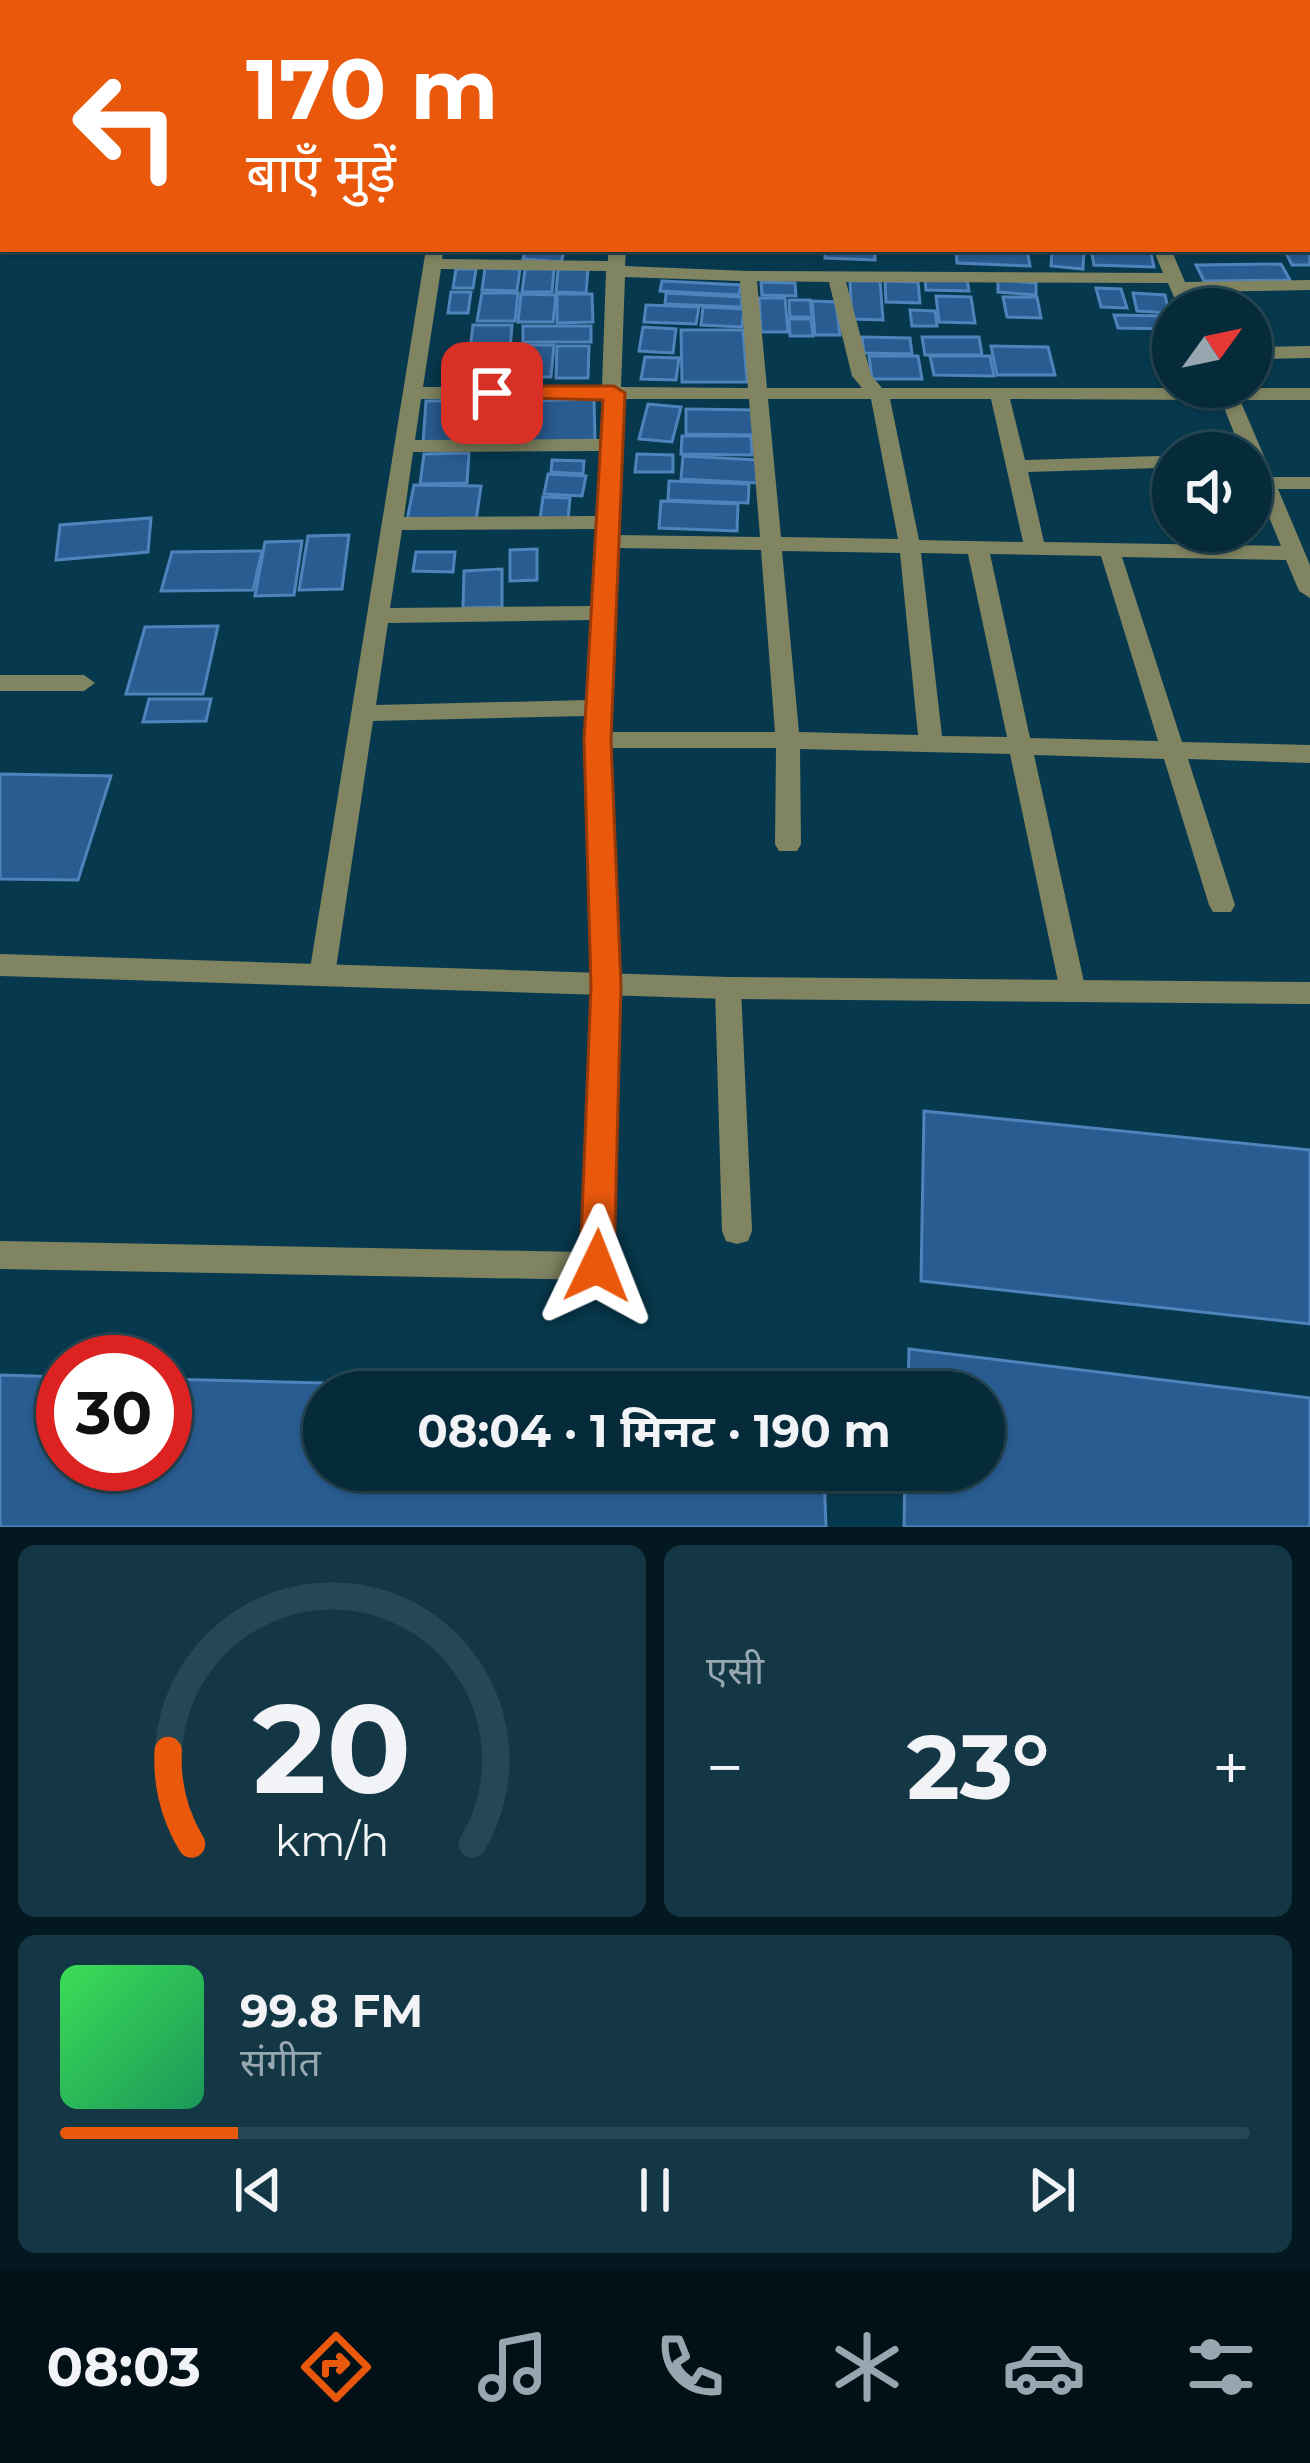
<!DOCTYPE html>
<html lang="hi">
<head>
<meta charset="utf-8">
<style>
	:root { --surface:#052b3a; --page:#133745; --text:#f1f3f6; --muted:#97a7af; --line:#264754; --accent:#ea580c }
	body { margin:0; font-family:Montserrat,"Noto Sans Devanagari",sans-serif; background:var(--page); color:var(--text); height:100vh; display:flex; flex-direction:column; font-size:45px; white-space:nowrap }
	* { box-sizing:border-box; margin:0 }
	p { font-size:39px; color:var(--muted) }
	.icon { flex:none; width:66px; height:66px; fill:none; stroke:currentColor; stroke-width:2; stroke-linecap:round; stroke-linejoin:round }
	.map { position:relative; height:1527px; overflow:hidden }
	.drawer { display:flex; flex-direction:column; gap:18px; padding:18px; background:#031820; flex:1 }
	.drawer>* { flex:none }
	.top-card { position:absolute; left:0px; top:0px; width:1311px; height:252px; box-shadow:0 3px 9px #0004,0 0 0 3px var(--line); background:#ea580c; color:#fff; overflow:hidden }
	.needle { width:78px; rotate:57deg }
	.fabs { position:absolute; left:1152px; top:288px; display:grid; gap:24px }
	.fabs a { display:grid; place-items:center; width:120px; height:120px; border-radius:50%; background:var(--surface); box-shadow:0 3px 9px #0004,0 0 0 3px var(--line); font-size:60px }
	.speed { position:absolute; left:36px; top:1335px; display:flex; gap:24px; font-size:60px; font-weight:700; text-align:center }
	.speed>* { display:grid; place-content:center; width:156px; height:156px; border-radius:50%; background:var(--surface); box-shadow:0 3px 9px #0004,0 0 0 3px var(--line); line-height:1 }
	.speed .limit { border:18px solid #d22; background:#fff; color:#111 }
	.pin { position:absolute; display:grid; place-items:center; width:102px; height:102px; color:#fff; margin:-51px; border-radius:24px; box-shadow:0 6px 18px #0006 }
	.me { position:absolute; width:132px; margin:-66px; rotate:2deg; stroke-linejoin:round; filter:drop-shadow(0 0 9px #0008) }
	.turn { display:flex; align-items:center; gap:42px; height:252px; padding:0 48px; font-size:54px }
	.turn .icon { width:156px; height:156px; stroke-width:2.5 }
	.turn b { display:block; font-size:84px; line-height:102px }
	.big { font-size:90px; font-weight:700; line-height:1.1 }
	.drawer .tile { flex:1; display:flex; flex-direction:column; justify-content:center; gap:18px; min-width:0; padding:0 42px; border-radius:18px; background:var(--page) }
	.drawer .dial { align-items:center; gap:0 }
	.dial svg { height:312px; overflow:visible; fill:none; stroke:var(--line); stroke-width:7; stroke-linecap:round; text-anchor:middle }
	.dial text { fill:var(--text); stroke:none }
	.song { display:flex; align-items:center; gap:36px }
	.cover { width:144px; height:144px; border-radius:18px; background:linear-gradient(135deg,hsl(130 70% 55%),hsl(150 70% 35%)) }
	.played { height:12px; border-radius:6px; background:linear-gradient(90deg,var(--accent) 15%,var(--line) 15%) }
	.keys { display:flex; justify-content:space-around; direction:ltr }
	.heat { display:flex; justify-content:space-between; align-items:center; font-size:66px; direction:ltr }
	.drawer .tiles { flex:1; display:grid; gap:18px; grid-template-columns:1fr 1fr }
	.tile:last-child { grid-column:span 2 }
	.trip { position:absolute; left:303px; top:1371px; width:702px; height:120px; border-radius:60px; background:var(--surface); box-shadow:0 3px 9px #0004,0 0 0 3px var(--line); font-weight:700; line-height:120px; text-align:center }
	.dock { display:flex; height:192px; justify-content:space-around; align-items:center; background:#021117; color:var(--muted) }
	.dock .icon { width:84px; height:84px }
	.dock .on { color:var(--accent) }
	.dock b { font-size:54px; color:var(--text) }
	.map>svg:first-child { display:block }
	.building { fill:#295c91; stroke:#4f83bb; stroke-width:3 }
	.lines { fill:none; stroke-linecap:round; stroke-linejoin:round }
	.service { fill:#818461; fill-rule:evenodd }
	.minor { fill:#818461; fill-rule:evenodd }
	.tertiary { fill:#818461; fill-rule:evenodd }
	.route { fill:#ea580c; stroke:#983908; stroke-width:3 }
</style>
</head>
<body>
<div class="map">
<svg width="1310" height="1527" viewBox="0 0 1310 1527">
	<rect width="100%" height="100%" fill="#07394e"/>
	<g class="building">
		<polygon points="1308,236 1310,265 1292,265 1284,249 1308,249"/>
		<polygon points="526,249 565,249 561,262 523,259"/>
		<polygon points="825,249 875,249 875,260 825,258"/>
		<polygon points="956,249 1027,249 1030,266 957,263"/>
		<polygon points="1052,249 1084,249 1083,269 1051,266"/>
		<polygon points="1091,249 1150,249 1154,267 1094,265"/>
		<polygon points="1281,264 1290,280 1204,281 1196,265"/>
		<polygon points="485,268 520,269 517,291 482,290"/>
		<polygon points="456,269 476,269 473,288 453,288"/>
		<polygon points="525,269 554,269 552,292 522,292"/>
		<polygon points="558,269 588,269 586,293 556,292"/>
		<polygon points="925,278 967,279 969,291 926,290"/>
		<polygon points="998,280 1036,283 1036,295 998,292"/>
		<polygon points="662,281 741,285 739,295 660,291"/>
		<polygon points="850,281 880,281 883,320 852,319"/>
		<polygon points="885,281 918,282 920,303 886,302"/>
		<polygon points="761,282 795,283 796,296 762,295"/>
		<polygon points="1096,288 1121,289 1127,308 1101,307"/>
		<polygon points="451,292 471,292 468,313 448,313"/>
		<polygon points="482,293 518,293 515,321 477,321"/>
		<polygon points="666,293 742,297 741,307 665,304"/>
		<polygon points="1133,293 1165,295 1169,313 1137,311"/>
		<polygon points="521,294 556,295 553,322 518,322"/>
		<polygon points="557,294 592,294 593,322 557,323"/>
		<polygon points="936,296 971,297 975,323 939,322"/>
		<polygon points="1003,297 1037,297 1041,318 1007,317"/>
		<polygon points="759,298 785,298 788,332 761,332"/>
		<polygon points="789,300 810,300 812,317 790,317"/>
		<polygon points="812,301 836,302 840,335 815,335"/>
		<polygon points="646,305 699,307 696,324 644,322"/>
		<polygon points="703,307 744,309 742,327 701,325"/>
		<polygon points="910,310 935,311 937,326 912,326"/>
		<polygon points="1114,315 1165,316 1170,329 1118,328"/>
		<polygon points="789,319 811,319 813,336 790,336"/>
		<polygon points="473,325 512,325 508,374 467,375"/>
		<rect x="523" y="326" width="68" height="16"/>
		<polygon points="643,327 676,329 673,353 639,351"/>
		<polygon points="681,330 743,330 747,382 682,382"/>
		<polygon points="862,337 910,338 912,354 864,353"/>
		<polygon points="922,337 979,337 982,355 925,355"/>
		<polygon points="520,345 554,345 551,377 517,377"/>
		<polygon points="557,346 589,346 588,378 556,378"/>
		<polygon points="991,346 1048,347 1055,375 997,375"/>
		<polygon points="869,356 918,356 922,379 872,379"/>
		<polygon points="930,356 990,356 994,376 934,375"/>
		<polygon points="645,357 679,358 676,380 641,379"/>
		<polygon points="594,399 595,440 526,442 527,401"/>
		<polygon points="505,400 504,441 423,443 426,401"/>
		<polygon points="648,404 681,407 672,442 639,439"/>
		<polygon points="686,409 756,410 757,435 686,434"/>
		<polygon points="682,436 751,436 752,455 681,454"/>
		<polygon points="469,453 467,483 420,484 424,454"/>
		<polygon points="637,454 673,455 673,472 635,472"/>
		<polygon points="683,456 758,460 757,483 681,479"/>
		<polygon points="552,460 584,461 583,474 551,472"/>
		<polygon points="548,474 586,476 582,496 544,494"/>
		<polygon points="669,481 749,484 748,503 668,500"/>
		<polygon points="414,485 481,486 476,521 407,520"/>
		<polygon points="543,497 570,498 568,520 540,519"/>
		<polygon points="661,501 738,504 737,531 659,528"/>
		<polygon points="151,518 148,552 56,560 60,525"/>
		<polygon points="349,535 342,589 299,590 308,536"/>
		<polygon points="302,541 294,595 255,596 265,542"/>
		<polygon points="537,549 537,580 510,581 510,550"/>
		<polygon points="262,551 253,590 161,591 172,552"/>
		<polygon points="416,552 455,552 453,572 413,571"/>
		<polygon points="502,569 502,607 463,608 464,571"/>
		<polygon points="218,626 203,694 126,694 145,627"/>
		<polygon points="149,699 211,699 206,721 143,722"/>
		<polygon points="0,774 111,776 78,880 0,879"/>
		<polygon points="924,1111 1310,1150 1310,1324 921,1281"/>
		<polygon points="909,1349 1310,1398 1310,1527 904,1527 905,1470 984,1470 984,1392 908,1392"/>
		<polygon points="0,1375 63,1377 63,1464 165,1464 165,1379 672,1392 324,1392 324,1470 824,1470 826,1527 0,1527"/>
	</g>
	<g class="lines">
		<g class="service">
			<polygon points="0,19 3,19 0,32"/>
			<polygon points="0,675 84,675 95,683 84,691 0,691"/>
		</g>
		<g class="minor">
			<rect x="463" y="0" width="14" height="3"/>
			<rect x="600" y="0" width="14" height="3"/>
			<rect x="691" y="0" width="14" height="3"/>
			<polygon points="928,0 942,0 943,3 929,3"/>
			<polygon points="1069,0 1083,0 1084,3 1070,3"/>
			<polygon points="1128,0 1142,0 1144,3 1130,3"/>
			<polygon points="1245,0 1263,0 1265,3 1247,3"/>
			<rect x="1308" y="24" width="2" height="9"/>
			<rect x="0" y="33" width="3" height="8"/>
			<polygon points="3,197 3,213 0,214 0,198"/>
			<rect x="1308" y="228" width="2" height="10"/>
			<path d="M426,249H444L442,259L608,261V249H626L625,266L748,271L1163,273L1153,249H1171L1185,282L1310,280V290L1190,292L1197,309H1179L1168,283L846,282L871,375L882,388H1310V400H1240L1273,477H1310V489H1278L1310,565V598L1299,591L1286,560L1122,557L1182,742L1310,745V763L1188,759L1235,905L1231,912H1213L1209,905L1164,759L1034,755L1086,991L1083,999L1073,1002L1063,999L1060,991L1010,754L800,749L801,844L797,851H779L775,844L776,748H610L619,985L612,1266L608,1276L597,1280L0,1269V1241L582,1252L593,985L587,716L373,721L335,975L331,983L322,986L313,983L309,975ZM441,269L606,271L602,387H423ZM625,277L740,281L748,388L621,387ZM757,281L829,282L852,376L862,388H767ZM421,399H602L600,439L415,440ZM621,399H749L760,537L616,535ZM768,399H871L898,539L781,537ZM890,399H991L1023,542L919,540ZM1010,399L1221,400L1242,453H1251V474L1281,546L1044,542L1028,472L1159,468L1169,462L1159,456L1025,460ZM599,451L596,516L404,517L413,452ZM596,529L592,606L390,608L402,530ZM616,548L761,550L775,732H610ZM782,551L900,553L918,735L799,732ZM921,553L968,554L1007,737L942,736ZM990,554L1101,556L1158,741L1030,738ZM592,620L588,700L376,705L388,623Z"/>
			<polygon points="1310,346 1310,358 1251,359 1251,347"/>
			<polygon points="728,977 738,980 741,988 752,1231 748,1241 737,1244 726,1241 722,1231 715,988 718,980"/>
		</g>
		<g class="tertiary">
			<polygon points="1210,0 1224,0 1225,3 1211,3"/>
			<polygon points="1308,169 1310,170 1310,183 1308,182"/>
			<polygon points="0,954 728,977 1310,982 1310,1004 728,999 0,976"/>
		</g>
	</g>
	<polygon class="route" points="492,386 614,386 625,393 611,740 621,986 614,1266 609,1277 597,1282 585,1277 580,1266 591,986 584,740 603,400 484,397 484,388"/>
</svg>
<div class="fabs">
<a><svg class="needle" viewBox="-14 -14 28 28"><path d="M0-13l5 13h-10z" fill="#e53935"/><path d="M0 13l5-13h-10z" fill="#97a7af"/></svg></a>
<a><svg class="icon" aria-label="sound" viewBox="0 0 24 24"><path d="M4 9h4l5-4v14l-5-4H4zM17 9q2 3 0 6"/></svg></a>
</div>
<div class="speed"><div class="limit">30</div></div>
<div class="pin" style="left:492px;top:393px;background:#d93025"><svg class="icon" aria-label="arrive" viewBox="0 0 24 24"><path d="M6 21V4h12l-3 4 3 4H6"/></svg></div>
<svg class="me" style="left:597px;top:1266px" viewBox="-20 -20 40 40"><path d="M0-17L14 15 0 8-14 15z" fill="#ea580c" stroke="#fff" stroke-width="4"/></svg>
<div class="trip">08:04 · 1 मिनट · 190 m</div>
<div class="top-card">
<div class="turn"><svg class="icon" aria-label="left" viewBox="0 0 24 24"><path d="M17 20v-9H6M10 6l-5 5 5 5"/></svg><div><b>170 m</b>बाएँ मुड़ें</div></div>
</div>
</div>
<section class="drawer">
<div class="tiles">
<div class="tile dial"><svg viewBox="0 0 100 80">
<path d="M14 69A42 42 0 1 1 86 69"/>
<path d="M14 69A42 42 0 0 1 8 45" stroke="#ea580c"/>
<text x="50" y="56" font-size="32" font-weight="700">20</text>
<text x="50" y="72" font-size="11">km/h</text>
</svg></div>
<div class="tile"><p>एसी</p>
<div class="heat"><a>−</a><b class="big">23°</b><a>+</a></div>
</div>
<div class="tile">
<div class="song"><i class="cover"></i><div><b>99.8 FM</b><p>संगीत</p></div></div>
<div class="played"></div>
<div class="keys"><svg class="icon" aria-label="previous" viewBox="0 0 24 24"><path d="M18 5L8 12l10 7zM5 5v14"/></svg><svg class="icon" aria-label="pause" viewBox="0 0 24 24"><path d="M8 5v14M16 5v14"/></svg><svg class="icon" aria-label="next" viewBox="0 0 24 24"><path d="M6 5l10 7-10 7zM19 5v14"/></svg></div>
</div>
</div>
</section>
<nav class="dock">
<b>08:03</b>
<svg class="icon on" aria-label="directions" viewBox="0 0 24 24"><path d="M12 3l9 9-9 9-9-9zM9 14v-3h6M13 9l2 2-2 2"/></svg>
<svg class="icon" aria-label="music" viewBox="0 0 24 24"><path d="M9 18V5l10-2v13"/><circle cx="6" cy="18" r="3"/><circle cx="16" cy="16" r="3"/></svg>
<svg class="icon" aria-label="phone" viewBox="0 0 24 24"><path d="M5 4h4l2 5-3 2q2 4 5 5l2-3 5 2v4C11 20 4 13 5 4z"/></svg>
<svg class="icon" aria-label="climate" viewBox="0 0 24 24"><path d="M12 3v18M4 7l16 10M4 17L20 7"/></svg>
<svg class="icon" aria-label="car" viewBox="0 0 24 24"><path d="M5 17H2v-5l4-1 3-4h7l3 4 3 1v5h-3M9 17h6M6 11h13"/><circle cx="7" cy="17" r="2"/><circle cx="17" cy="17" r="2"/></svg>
<svg class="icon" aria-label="filters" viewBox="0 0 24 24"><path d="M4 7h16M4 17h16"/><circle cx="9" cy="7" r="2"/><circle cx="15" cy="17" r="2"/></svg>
</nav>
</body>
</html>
